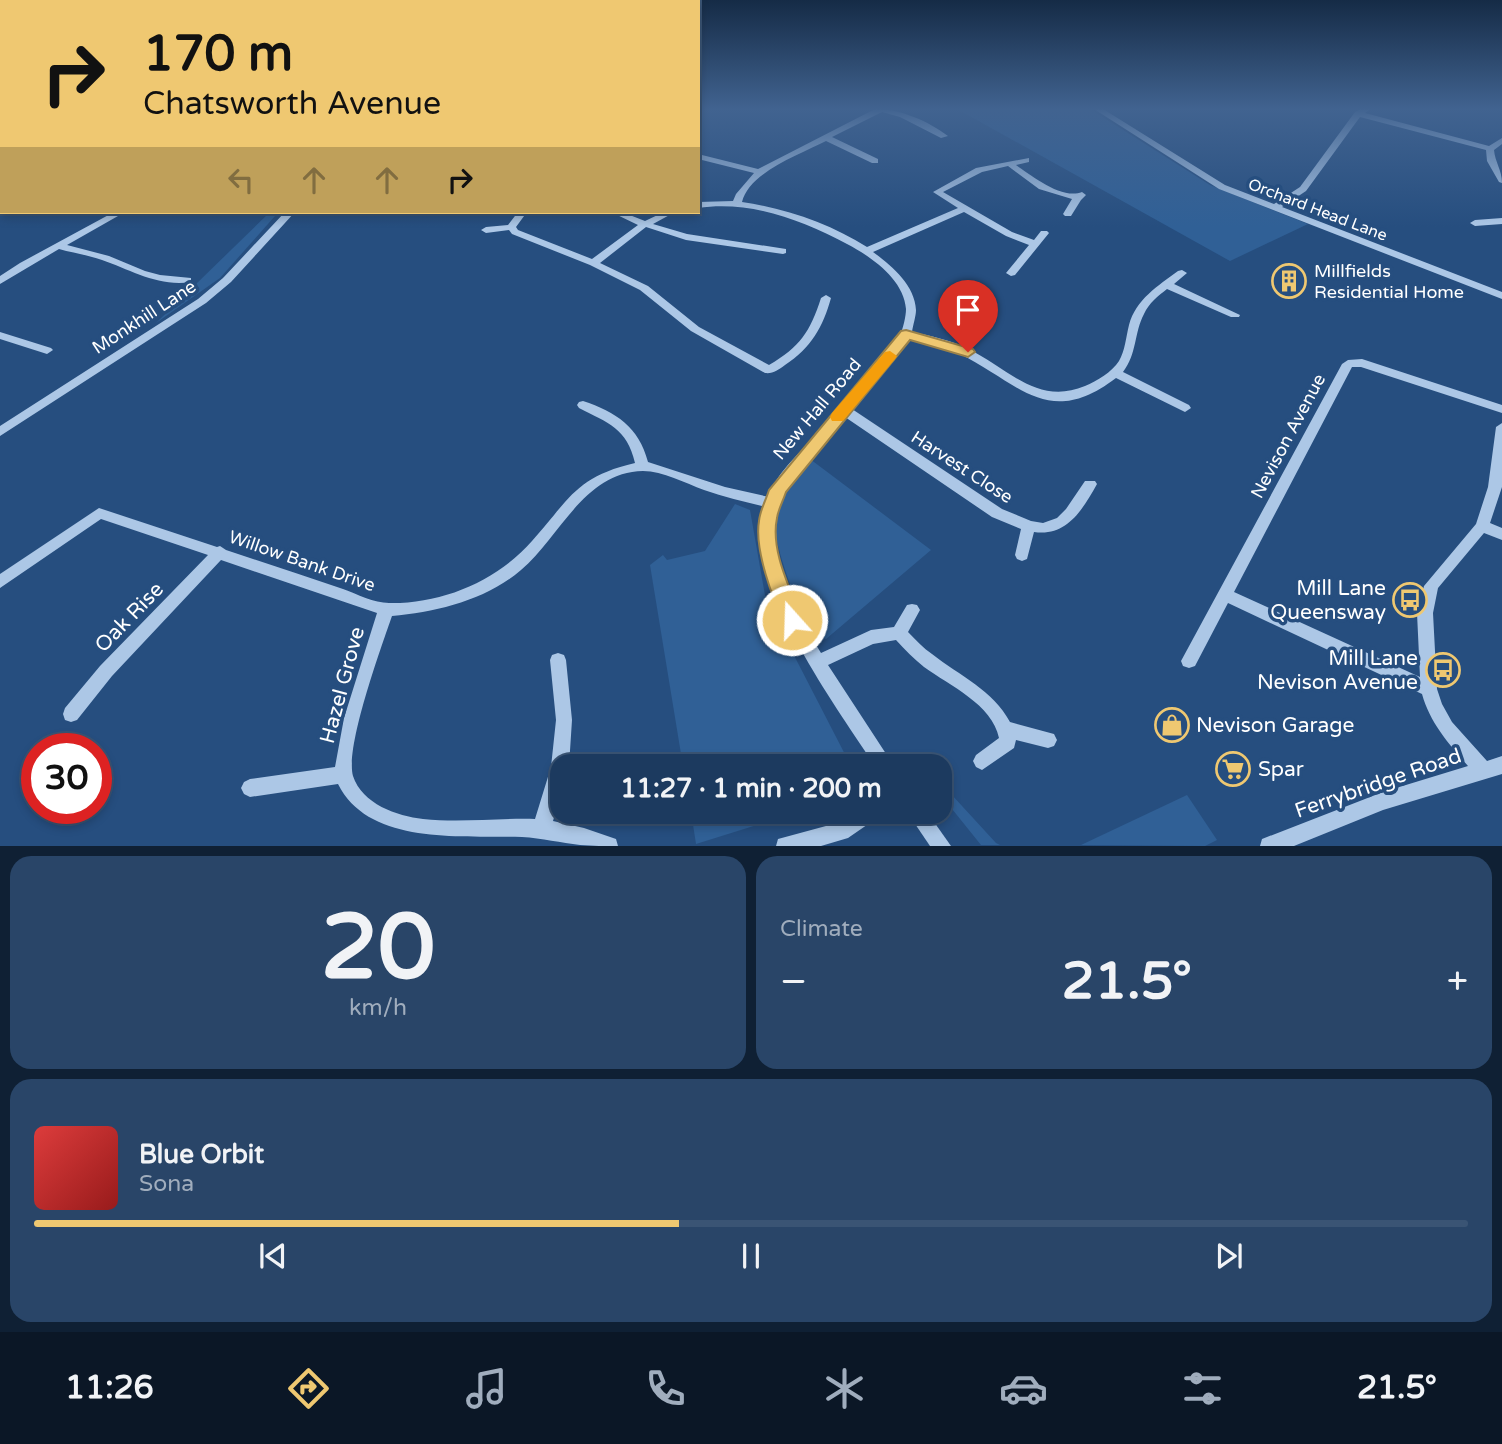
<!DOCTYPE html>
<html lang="en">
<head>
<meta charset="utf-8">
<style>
	:root { --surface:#1c3a5f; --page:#294568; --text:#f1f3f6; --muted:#a0adbd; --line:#3a5474; --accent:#efc871 }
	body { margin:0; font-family:"Varela Round",sans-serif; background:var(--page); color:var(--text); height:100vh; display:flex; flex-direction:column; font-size:26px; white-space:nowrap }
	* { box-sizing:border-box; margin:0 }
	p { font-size:23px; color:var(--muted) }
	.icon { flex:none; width:38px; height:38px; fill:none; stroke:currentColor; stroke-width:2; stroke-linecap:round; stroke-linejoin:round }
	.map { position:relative; height:846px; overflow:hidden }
	.sheet { display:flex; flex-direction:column; gap:10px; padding:10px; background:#0f2034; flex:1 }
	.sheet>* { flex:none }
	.banner { position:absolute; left:0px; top:0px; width:700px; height:214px; box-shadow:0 4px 10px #0003,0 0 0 2px var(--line); background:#efc871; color:#111; overflow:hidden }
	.speed { position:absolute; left:21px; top:733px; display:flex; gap:14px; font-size:35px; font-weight:700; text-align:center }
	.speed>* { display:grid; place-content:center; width:91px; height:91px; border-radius:50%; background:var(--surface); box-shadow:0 4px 10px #0003,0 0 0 2px var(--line); line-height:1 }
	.speed .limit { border:10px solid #d22; background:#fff; color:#111 }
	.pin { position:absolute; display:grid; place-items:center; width:60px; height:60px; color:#fff; margin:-72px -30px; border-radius:50% 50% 50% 0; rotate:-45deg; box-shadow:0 0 7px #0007 }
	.pin .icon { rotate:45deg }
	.me { position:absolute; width:77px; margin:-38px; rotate:340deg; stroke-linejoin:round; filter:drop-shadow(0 0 5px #0008) }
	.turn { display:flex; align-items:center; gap:24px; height:147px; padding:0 28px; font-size:32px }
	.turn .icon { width:91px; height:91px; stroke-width:2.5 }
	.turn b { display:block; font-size:49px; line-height:60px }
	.lanes { display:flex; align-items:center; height:66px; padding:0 28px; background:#0003; justify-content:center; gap:35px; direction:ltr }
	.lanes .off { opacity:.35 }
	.big { font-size:52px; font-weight:700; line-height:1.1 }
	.sheet .tile { flex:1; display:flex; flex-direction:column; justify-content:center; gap:10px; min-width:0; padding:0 24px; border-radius:21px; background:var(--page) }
	.sheet .dial { align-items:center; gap:0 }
	.dial b { font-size:91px; line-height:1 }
	.song { display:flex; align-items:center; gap:21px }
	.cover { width:84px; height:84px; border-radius:10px; background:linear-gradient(135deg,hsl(0 70% 55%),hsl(0 70% 35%)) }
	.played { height:7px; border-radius:4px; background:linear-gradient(90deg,var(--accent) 45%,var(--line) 45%) }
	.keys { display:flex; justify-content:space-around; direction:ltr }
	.heat { display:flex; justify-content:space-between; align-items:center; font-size:38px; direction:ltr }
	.sheet .tiles { flex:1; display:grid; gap:10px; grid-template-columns:1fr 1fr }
	.tile:last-child { grid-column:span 2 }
	.trip { position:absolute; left:550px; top:754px; width:402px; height:70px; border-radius:21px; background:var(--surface); box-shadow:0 4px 10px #0003,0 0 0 2px var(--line); font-weight:700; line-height:70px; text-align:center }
	.dock { display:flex; height:112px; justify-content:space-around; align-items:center; background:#0b1726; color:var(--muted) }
	.dock .icon { width:49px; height:49px }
	.dock .on { color:var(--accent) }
	.dock b { font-size:32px; color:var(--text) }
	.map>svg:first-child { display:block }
	.green { fill:#306096 }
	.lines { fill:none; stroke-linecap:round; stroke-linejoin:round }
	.minor { fill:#acc7e6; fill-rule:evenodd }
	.route { fill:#efc871; stroke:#9b8249; stroke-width:2 }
	.slow { fill:#f59e0b }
	.labels { text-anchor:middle; stroke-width:7; stroke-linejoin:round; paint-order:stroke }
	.far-street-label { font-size:16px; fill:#fff; stroke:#264e7f }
	.poi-label { font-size:18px; fill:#fff; stroke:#264e7f; text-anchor:start }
	.street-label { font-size:18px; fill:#fff; stroke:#264e7f }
	.near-poi-label { font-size:21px; fill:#fff; stroke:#264e7f; text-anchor:end }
	.near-street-label { font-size:21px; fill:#fff; stroke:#264e7f }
</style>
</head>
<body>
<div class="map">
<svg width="1502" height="846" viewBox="0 0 1502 846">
	<rect width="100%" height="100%" fill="#264e7f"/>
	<g class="green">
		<polygon points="957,109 1090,109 1210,185 1308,224 1230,261"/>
		<polygon points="270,212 275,216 220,278 156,323"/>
		<path d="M810,459L931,550L826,639L813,633L804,623C796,599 772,542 775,519C778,496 796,476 810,459Z"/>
		<polygon points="735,504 750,510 766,601 851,766 683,766 650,565 663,555 667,560 705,551"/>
		<polygon points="940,782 996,843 1000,845 981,845 940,794"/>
		<polygon points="1187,795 1217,840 1205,846 1081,845"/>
		<polygon points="691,812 799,812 696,844"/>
	</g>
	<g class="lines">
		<g class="minor">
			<path d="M875,109C901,109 928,121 948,136L941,138L900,117L882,112L832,137L878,159V163H872L826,141C801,154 749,172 742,202C785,208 831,224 867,247L958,208L933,192L976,168L1029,158V162L1016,165C1032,176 1062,200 1082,192L1086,195L1081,200L1071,216H1065L1063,214L1072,199L1039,189L1008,166L982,172L943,192L1012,232L1034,240L1041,231H1047L1049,233L1015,275L1011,276L1006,273L1029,245L1006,236L964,212L873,252C891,265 915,285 916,310C916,316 913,325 912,332C931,336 951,340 968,349C1008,368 1037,406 1085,386C1097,381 1112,372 1119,361C1125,351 1126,337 1129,325C1136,299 1158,286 1178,271L1182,270L1187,273L1174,284L1240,315L1239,317H1231L1167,289C1158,296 1149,303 1144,314C1134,333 1137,354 1123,372L1189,405L1191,408L1185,412L1116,378C1048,430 1019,383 960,354C944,346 926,342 909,338L852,409L1002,509L1031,521L1043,523L1057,518L1066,509L1085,481H1095L1097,484C1083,509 1067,537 1034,532L1027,559L1022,561L1017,559L1015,555L1021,529L992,517L845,417C827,438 801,462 787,487C757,537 795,609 821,653L871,630L894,627L907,605L912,604L917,605L920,610L908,632C916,640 923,648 932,654C960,676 993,690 1010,722L1054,734L1057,740L1054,746L1048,748L1016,740L1014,748L982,770L976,767L973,761L976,755L999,738C992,704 950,686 924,667C914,659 905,650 896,640L873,644L828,665L894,766H875C835,704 743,583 766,507C745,502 724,497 704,490C685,483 663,471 643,471C584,472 560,537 521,570C486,600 437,612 392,616C381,648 345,747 353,776C362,804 397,816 423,819C460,823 497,818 535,819L551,767L556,720L550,660L552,655L558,653L564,655L566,660L572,720L569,766H562V790L553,821L584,828L616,839L618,846C606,846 592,846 580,845C561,843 542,838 522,837C461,835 369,846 338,784L250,797L244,794L241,788L244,782L250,779L335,767L344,718L377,613L221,560L112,676L77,720L71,722L65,720L63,714L65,708L100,666L208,555L101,519L0,588V574L99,508L217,547L220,546L226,550C265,563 304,576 343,589C357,594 374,603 389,603C442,604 497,581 532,541C569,500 575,477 635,463C627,428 608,423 579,408L577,405L579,402L583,401C616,412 639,427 648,462L725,487L769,497C775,476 792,461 806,445C829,420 852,395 873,369C882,358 893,347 900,335C903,329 906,316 906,309C904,279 870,256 847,244C802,220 750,200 698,208V202L733,201L736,194L754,173L698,159V154L758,169Z"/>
			<path d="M1094,109H1103L1225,185L1274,204L1300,187L1355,112L1361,109H1371L1365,113L1489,146L1502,138V144L1494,150C1495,162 1502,170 1502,183L1499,182L1487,161L1486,150L1360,117L1306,191L1282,207L1502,292V299L1219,189Z"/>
			<rect x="0" y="140" width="2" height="4"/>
			<rect x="0" y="151" width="2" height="5"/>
			<path d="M114,212H125L67,245L109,256L145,271L160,275L191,278V282C158,287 131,270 102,260C88,255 73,253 59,249L0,284V276L20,263Z"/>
			<polygon points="285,212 295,212 231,282 206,303 0,436 0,426 198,299 223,278"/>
			<path d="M518,212H527L516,227L518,230L592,259L638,225L611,212H622L645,221L664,212H675L653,224L687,234L786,249V253L783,254L686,240L646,227L600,263L648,286L699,327L769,365C800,347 810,332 821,298L826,295L831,298C823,327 811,348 785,365C778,370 773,374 765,373L691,331L640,290L590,265L512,234L509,230L486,233L481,230L486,227L508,225Z"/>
			<polygon points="1502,218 1502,224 1475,226 1470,223 1475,220"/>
			<polygon points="0,332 51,348 53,350 47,354 0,339"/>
			<path d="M1362,359L1502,405V413L1361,367H1352L1234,592L1420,677L1417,613L1424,586L1476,524L1488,487L1496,427L1502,423V487L1490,523L1502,528V540L1484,533L1438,588L1433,613L1437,689L1442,704L1452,722L1487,761L1502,756V774L1383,810L1294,846H1260L1262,839L1383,792L1468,766C1449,744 1430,723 1422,694L1228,603L1195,666L1189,668L1183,666L1181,661L1342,364L1348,360Z"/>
			<polygon points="854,812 880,812 877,818 848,838 821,846 776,846 778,839 837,823"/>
			<polygon points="907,812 927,812 951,846 930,846"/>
		</g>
	</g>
	<linearGradient id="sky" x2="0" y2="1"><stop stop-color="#152b46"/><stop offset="0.48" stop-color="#416390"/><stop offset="1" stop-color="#416390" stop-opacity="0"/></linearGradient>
	<rect width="1502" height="227" fill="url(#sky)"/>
	<path class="route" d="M906,330L973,349L975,352L968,357L910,340L786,492C783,501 778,510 777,518C770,551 791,590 802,620L799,626L792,628L785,626C773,599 754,550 759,521C760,510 766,500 769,490L901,331Z"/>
	<polygon class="slow" points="890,351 897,356 895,359 843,421 832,421 830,417 832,413 885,352"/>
	<defs>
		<g id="building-ring" transform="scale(1.75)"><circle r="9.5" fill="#264e7f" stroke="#efc871" stroke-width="1.5"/><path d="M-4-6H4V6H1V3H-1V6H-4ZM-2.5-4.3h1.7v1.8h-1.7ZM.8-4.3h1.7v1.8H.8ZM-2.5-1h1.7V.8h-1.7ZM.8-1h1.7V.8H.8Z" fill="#efc871"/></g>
		<g id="bus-ring" transform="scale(1.75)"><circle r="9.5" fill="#264e7f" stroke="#efc871" stroke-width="1.5"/><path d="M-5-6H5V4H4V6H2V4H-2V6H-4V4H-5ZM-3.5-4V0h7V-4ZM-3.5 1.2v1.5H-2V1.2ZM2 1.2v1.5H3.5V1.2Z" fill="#efc871"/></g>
		<g id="shop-ring" transform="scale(1.75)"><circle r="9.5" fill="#264e7f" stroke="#efc871" stroke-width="1.5"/><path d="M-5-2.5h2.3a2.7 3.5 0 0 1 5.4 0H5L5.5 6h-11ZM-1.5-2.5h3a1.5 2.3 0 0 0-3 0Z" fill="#efc871"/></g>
		<g id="supermarket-ring" transform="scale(1.75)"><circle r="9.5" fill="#264e7f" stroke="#efc871" stroke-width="1.5"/><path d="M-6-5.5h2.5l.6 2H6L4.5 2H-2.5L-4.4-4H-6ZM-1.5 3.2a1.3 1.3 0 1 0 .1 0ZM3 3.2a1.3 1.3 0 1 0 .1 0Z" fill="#efc871"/></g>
	</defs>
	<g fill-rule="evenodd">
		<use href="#building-ring" x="1289" y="281"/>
		<use href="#bus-ring" x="1410" y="600"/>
		<use href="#bus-ring" x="1443" y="670"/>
		<use href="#shop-ring" x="1172" y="725"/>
		<use href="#supermarket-ring" x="1233" y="769"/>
	</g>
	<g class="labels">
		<g class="far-street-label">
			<text transform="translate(1318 209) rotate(21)" y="6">Orchard Head Lane</text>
		</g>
		<g class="poi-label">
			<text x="1314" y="277">Millfields<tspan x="1314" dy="21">Residential Home</tspan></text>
		</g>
		<g class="street-label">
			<text transform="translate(144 317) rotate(-33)" y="6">Monkhill Lane</text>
			<text transform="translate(817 409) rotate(-50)" y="6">New Hall Road</text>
			<text transform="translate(1288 436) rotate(-62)" y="6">Nevison Avenue</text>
			<text transform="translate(962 467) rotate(33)" y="6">Harvest Close</text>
			<text transform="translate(302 561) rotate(19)" y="6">Willow Bank Drive</text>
		</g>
		<g class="near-poi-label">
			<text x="1386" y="595">Mill Lane<tspan x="1386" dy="24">Queensway</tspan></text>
			<text x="1418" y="665">Mill Lane<tspan x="1418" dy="24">Nevison Avenue</tspan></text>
			<text x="1196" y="732" text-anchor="start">Nevison Garage</text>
			<text x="1258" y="776" text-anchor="start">Spar</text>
		</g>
		<g class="near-street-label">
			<text transform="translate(129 617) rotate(-46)" y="7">Oak Rise</text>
			<text transform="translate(342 685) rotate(-75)" y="7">Hazel Grove</text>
			<text transform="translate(1378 783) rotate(-19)" y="7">Ferrybridge Road</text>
		</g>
	</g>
</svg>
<div class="speed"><div class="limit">30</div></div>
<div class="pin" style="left:968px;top:352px;background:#d93025"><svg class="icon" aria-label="arrive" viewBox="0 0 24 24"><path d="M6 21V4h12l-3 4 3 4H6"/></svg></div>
<svg class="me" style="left:792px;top:620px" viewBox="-20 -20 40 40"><circle r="17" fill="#efc871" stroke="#fff" stroke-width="3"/><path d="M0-11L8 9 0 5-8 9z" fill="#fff"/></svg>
<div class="trip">11:27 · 1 min · 200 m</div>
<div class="banner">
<div class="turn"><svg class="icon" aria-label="right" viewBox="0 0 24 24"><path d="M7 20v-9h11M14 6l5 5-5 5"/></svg><div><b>170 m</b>Chatsworth Avenue</div></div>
<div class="lanes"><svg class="icon off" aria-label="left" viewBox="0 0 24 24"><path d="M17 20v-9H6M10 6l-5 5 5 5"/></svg><svg class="icon off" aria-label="ahead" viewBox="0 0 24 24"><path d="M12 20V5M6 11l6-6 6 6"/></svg><svg class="icon off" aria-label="ahead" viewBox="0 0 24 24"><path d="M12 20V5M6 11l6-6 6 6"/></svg><svg class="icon" aria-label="right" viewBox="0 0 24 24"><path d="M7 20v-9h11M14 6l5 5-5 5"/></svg></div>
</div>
</div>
<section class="sheet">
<div class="tiles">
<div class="tile dial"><b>20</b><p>km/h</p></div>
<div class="tile"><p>Climate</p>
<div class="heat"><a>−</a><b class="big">21.5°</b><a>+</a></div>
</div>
<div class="tile">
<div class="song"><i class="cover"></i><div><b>Blue Orbit</b><p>Sona</p></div></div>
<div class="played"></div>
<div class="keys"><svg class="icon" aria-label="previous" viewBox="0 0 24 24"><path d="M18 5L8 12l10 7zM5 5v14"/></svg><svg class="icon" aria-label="pause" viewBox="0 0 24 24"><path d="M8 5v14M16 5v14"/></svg><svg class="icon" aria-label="next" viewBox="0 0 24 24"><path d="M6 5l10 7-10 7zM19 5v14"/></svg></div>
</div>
</div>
</section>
<nav class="dock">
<b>11:26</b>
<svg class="icon on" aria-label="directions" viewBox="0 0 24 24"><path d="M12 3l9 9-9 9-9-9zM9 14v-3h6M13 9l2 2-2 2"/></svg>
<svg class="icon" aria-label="music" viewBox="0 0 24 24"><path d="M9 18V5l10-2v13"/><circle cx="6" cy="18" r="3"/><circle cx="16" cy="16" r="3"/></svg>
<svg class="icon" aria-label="phone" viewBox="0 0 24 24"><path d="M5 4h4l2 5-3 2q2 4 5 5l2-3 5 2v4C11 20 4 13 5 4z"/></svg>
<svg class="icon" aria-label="climate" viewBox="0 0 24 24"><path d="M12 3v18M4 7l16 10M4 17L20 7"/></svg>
<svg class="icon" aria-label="car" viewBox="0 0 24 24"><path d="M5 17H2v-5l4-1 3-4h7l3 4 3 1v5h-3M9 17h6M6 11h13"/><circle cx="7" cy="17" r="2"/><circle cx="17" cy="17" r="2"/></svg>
<svg class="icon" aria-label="filters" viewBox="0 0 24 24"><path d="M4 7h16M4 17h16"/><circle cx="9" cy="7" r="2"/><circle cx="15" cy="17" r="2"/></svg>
<b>21.5°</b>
</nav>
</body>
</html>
